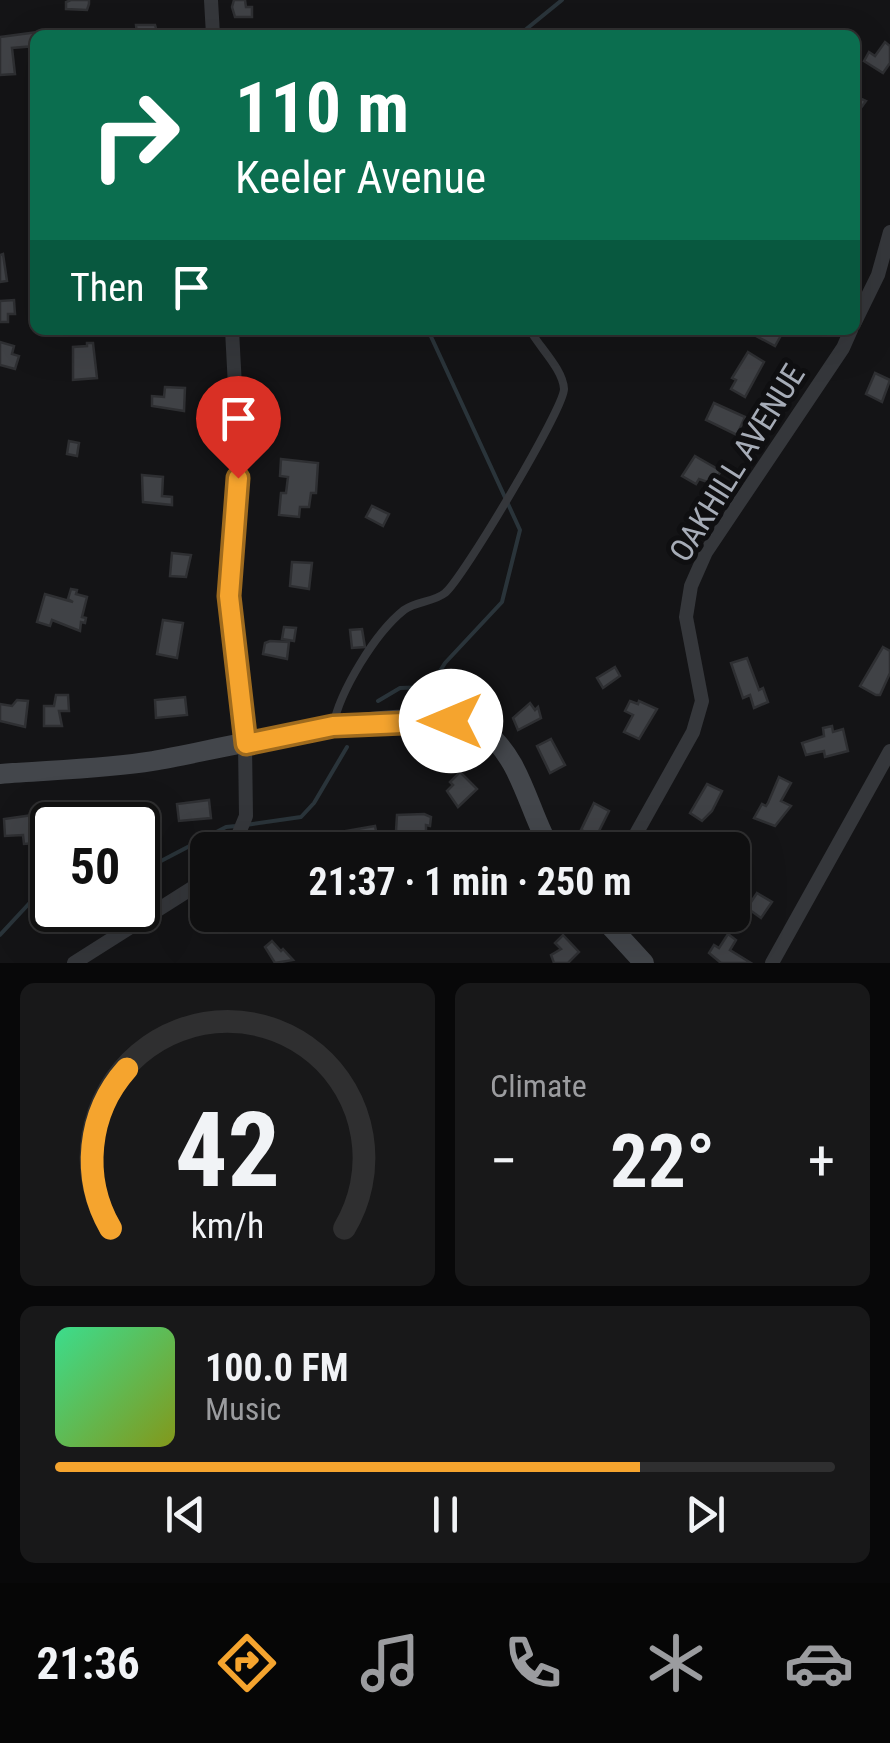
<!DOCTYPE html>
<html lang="en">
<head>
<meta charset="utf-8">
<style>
	:root { --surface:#0f0f10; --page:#181819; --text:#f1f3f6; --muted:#9b9c9f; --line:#2f2f30; --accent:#f5a42e }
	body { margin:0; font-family:"Roboto Condensed",sans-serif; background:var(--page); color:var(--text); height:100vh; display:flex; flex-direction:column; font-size:38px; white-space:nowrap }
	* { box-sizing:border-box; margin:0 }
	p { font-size:32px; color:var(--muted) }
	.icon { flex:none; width:55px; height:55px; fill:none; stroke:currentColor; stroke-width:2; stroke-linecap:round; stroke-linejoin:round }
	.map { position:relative; height:963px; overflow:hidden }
	.sheet { display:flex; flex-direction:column; gap:20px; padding:20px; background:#080809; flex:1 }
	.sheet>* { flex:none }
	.banner { position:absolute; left:30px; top:30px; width:830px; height:305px; border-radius:15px; box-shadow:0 10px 40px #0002,0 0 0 2px var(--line); background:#0b6e4f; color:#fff; overflow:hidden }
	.speed { position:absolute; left:30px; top:802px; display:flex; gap:20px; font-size:50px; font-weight:700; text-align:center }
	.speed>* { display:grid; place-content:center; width:130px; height:130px; border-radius:50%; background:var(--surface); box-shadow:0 10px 40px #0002,0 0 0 2px var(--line); line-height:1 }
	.speed .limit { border:5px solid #111; border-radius:15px; background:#fff; color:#111 }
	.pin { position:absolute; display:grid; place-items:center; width:85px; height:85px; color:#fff; margin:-102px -42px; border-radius:50% 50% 50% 0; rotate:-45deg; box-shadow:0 0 10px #0007 }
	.pin .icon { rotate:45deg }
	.me { position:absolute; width:110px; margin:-55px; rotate:270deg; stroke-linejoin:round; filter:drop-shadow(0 0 8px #0008) }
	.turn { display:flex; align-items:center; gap:35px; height:210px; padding:0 40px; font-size:45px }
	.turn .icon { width:130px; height:130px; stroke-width:2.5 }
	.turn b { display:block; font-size:70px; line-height:85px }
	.then { display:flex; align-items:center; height:95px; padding:0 40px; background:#0003; gap:20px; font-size:38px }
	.big { font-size:75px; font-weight:700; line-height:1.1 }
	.sheet .tile { flex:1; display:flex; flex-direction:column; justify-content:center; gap:15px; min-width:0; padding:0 35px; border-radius:15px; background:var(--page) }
	.sheet .dial { align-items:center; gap:0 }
	.dial svg { height:260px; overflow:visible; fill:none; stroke:var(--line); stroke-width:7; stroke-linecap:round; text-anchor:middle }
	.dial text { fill:var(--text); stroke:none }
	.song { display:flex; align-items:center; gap:30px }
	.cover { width:120px; height:120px; border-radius:15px; background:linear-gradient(135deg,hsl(150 70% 55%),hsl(70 70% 35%)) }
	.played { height:10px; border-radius:5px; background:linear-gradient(90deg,var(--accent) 75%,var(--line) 75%) }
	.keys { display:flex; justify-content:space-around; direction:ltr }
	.heat { display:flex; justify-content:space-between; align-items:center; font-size:55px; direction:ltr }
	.sheet .tiles { flex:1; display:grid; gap:20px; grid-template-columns:1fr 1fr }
	.tile:last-child { grid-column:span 2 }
	.trip { position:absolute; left:190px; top:832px; width:560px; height:100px; border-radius:15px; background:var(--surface); box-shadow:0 10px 40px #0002,0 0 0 2px var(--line); font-weight:700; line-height:100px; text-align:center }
	.dock { display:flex; height:160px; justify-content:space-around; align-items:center; background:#060606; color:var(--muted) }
	.dock .icon { width:70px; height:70px }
	.dock .selected { color:var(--accent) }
	.dock b { font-size:45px; color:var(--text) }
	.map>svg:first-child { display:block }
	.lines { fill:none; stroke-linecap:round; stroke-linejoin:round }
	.stream { stroke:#2a343a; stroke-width:4 }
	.building { fill:#404246; stroke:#2e2f32; stroke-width:2.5 }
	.lane { stroke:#35373b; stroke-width:8 }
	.street { stroke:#35373b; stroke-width:14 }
	.secondary { stroke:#43464b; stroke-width:20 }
	.route-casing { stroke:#9f6b1e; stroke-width:25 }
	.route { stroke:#f5a42e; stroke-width:18 }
	.labels { text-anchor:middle; stroke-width:10; stroke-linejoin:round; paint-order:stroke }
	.street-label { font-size:32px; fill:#a6acb7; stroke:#0f0f11 }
</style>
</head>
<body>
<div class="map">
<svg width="890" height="963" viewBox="0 0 890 963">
	<rect width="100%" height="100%" fill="#141416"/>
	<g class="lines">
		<g class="stream">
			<polyline points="519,35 562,0"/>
			<polyline points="378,701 400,688 430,687 445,663 502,602 520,530 428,330"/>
			<polyline points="246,825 301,817 314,803 347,747"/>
			<polyline points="138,873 226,827 236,826"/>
			<polyline points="0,935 37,895 52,888"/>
		</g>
	</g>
	<g class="building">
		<polygon points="71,0 89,0 89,4 87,10 66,9 66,2"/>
		<polygon points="234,0 245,0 246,7 252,7 252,17 235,17 232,7"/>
		<polygon points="136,25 155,25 158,35 137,35"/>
		<polygon points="53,30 53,35 35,35 35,46 12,48 15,74 0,75 0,37"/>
		<polygon points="885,42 890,46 890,63 883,73 864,61 869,52 875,56"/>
		<polygon points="855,96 866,101 855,116"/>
		<polygon points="3,254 7,281 0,282 0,255"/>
		<polygon points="14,300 15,314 8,314 8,322 0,322 0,301"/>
		<polygon points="756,330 784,330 775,346 754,335"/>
		<polygon points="0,342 14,346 12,354 19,356 15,369 0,365"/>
		<polygon points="87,343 93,343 97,378 73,380 73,347 87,346"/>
		<polygon points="748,352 764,362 745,397 731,389 736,380 732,378"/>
		<polygon points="875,373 890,380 882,402 866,394"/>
		<polygon points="165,387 185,388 184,411 152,406 152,396 164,397"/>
		<polygon points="714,403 745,417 737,435 706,420"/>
		<polygon points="69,441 79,443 77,456 67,454"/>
		<polygon points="695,456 721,471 713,484 699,479 696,484 682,476"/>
		<polygon points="281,459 318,463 316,493 311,493 309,507 300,507 299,517 279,515 281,493 286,493 288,477 280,476"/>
		<polygon points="142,475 163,477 162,496 172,497 172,505 143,502"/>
		<polygon points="372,506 389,514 383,526 366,517"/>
		<polygon points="172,553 191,555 186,577 170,576"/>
		<polygon points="292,562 312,563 309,589 290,586"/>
		<polygon points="71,589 77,590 76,594 87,597 82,617 86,618 85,623 81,622 80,631 52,620 50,626 37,622 45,594 73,602 68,599"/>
		<polygon points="163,620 183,623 177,658 157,654"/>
		<polygon points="284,627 296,628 294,641 282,639"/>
		<polygon points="362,629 365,647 352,648 350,630"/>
		<polygon points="270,641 289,642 287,659 263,654 265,643"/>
		<polygon points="883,647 890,651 890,673 880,695 876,695 860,686"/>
		<polygon points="747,658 759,690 763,688 768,702 754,708 750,695 743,698 731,663"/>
		<polygon points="615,667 620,676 603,688 597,678"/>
		<polygon points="56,695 68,695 69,711 59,711 62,726 44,726 44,706 54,706"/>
		<polygon points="185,697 187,715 156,718 155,700"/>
		<polygon points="17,700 28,701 25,727 0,721 0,704 12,706"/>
		<polygon points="630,701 638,704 639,701 657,709 639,739 624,732 633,715 625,711"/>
		<polygon points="530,703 535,710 538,707 541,718 518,730 513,718"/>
		<polygon points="832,726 833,732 843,729 848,751 825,757 824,751 806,755 802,743 824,736 823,728"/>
		<polygon points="551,739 565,765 550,773 537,746"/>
		<polygon points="460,772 477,789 458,807 447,791 453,785 450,782"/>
		<polygon points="779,777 791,783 781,801 791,806 775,826 754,818 762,804 766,806 768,803"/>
		<polygon points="707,784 722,791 712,811 702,821 690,813"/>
		<polygon points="209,800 211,818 179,821 177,804"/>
		<polygon points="594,803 609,811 596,837 581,830"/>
		<polygon points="151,810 153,827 123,825 122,813"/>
		<polygon points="94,811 96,825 66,825 66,815"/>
		<polygon points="424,814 431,817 430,826 426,825 426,844 411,844 411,832 396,831 397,815"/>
		<polygon points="33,815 35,843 24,844 23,835 5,836 4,819"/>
		<polygon points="375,826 380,850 369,850 368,843 349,846 346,831"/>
		<polygon points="305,833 321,837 318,850 301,850"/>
		<polygon points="757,893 772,902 761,918 747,908"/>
		<polygon points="728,934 736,940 730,950 751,963 721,963 709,953 714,945 719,948"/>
		<polygon points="563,935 579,952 568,963 554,963 551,955 561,949 555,943"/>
		<polygon points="272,941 281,951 283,949 293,960 275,963 265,947"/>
	</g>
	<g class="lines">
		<path class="lane" d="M333,726C340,691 375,633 404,610C416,601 434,602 445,593C462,580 564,408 564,389C563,369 539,347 530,330"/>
		<g class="street">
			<polyline points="211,0 213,35"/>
			<polyline points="855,322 878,275 890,232"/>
			<polyline points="232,330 238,443 229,595 245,745 246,816 232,850"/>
			<polyline points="627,850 693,732 702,701 686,617 691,586 706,552 843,348 851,330"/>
			<polyline points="74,963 208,878"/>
			<polyline points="772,963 890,751"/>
		</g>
		<g class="secondary">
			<path d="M0,774C50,770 103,769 153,761C219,750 431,695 484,731C521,757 529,813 551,850"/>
			<polyline points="600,915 644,963"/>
		</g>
	</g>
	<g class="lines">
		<g class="route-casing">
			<polyline id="route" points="238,478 229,596 246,744 333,726 451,721"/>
		</g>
		<use href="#route" class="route"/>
	</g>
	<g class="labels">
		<g class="street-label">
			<text transform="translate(737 463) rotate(-58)" y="11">OAKHILL AVENUE</text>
		</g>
	</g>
</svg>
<div class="speed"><div class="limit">50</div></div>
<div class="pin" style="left:238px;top:478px;background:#d93025"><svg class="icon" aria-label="arrive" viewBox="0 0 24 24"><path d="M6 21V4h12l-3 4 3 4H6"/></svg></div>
<svg class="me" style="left:451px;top:721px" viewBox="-20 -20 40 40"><circle r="19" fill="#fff"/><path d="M0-13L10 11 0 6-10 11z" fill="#f5a42e"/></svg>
<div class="trip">21:37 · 1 min · 250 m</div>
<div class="banner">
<div class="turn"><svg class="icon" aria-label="right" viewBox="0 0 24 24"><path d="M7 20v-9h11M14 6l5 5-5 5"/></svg><div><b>110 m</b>Keeler Avenue</div></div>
<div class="then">Then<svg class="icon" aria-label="arrive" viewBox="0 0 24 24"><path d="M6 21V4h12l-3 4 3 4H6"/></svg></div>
</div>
</div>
<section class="sheet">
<div class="tiles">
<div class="tile dial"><svg viewBox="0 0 100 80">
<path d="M14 69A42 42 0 1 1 86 69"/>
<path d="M14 69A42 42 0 0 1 19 20" stroke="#f5a42e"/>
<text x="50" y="56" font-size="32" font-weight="700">42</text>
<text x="50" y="72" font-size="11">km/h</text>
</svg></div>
<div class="tile"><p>Climate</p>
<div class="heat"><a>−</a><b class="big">22°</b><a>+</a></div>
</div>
<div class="tile">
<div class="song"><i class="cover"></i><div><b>100.0 FM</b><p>Music</p></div></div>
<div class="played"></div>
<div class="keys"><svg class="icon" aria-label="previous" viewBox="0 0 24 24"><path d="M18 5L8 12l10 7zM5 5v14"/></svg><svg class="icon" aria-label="pause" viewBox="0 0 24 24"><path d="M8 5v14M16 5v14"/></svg><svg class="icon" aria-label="next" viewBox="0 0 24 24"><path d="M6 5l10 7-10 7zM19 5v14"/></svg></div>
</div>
</div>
</section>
<nav class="dock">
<b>21:36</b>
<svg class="icon selected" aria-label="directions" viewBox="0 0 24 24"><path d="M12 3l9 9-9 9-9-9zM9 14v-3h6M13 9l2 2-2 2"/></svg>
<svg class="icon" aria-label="music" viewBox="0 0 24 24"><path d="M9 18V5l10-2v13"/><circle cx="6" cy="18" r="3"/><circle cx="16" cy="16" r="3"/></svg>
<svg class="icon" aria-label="phone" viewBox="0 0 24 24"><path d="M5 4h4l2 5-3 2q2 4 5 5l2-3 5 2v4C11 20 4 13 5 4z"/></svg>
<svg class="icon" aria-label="climate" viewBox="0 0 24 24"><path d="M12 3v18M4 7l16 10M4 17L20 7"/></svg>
<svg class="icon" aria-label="car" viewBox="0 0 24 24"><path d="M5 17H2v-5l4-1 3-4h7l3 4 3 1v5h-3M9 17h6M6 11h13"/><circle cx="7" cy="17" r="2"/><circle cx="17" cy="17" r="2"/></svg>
</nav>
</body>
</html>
